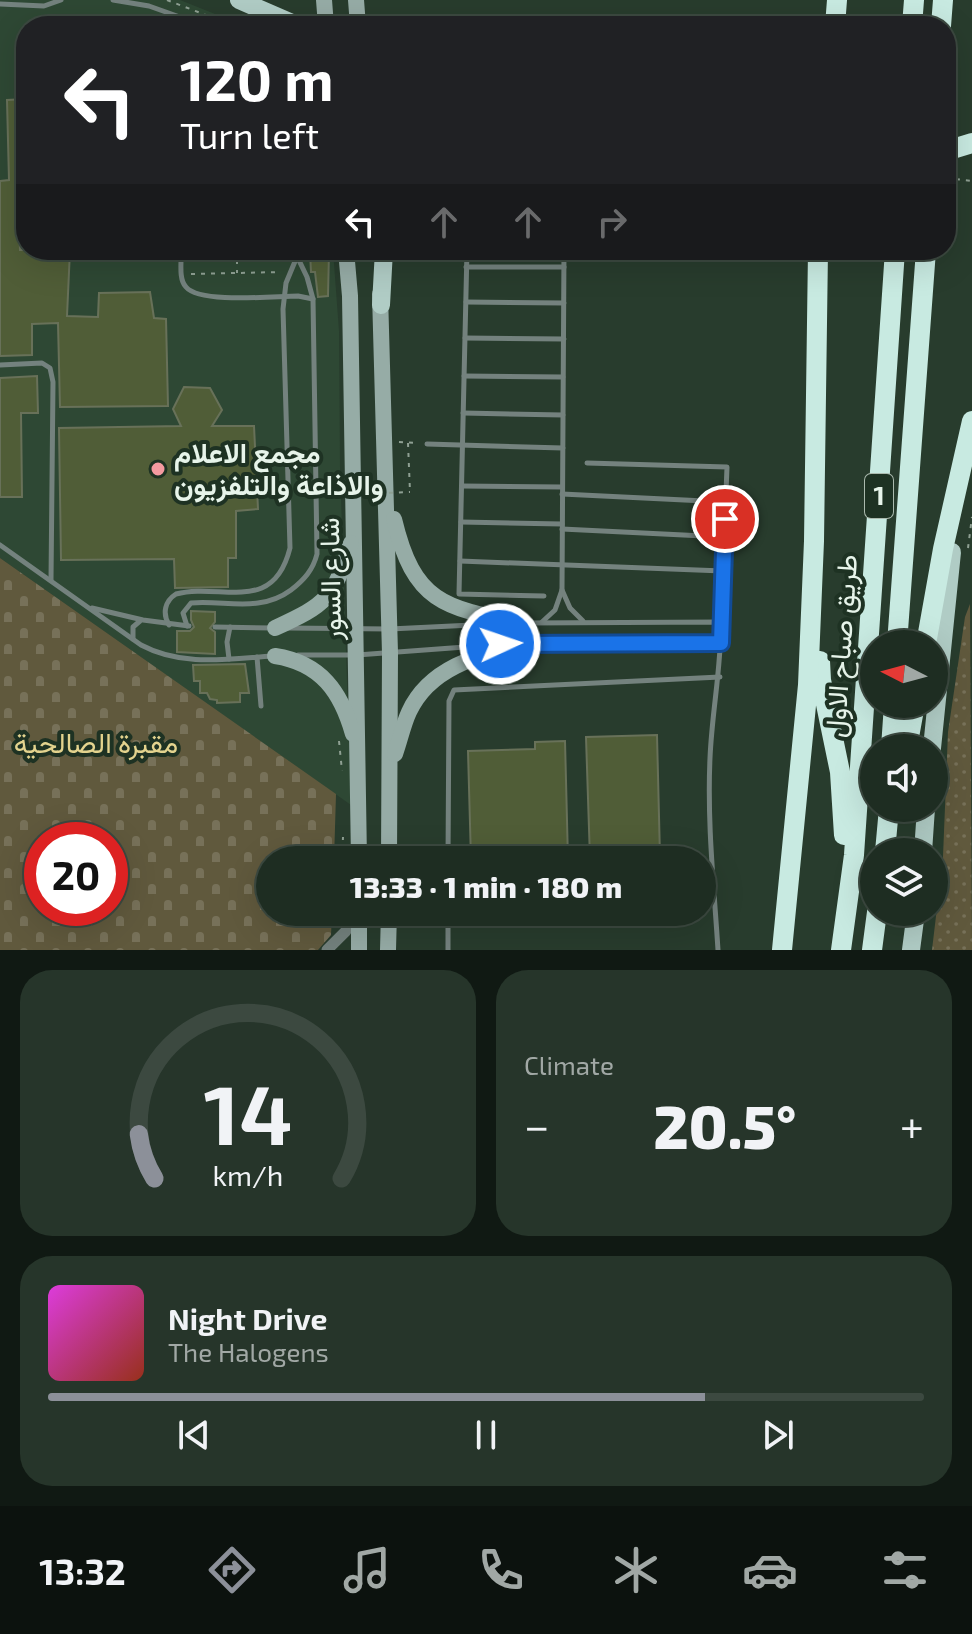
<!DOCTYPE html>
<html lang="en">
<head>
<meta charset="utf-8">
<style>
	:root { --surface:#1e2d22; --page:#26352a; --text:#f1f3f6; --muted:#a1a8a5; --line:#3c4940; --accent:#8c9099 }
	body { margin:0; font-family:"Exo 2",Vazirmatn,sans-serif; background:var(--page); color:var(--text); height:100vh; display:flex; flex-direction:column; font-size:30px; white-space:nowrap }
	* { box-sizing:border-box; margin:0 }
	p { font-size:26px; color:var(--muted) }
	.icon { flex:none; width:44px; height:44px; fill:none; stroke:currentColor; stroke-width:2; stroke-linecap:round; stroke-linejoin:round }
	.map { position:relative; height:950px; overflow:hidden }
	.drawer { display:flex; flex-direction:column; gap:20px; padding:20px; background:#101913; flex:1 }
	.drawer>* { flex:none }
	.hud { position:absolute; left:16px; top:16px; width:940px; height:244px; border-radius:32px; box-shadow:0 8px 32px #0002,0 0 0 2px var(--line); background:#202124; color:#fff; overflow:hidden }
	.needle { width:52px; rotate:276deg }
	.buttons { position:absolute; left:860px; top:630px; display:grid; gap:16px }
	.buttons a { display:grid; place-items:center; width:88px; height:88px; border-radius:50%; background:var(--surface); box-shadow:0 8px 32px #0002,0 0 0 2px var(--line); font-size:40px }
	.speed { position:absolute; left:24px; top:822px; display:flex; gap:16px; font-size:40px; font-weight:700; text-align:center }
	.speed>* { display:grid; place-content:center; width:104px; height:104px; border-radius:50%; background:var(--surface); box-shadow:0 8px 32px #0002,0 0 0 2px var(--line); line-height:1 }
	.speed .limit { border:12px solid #d22; background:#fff; color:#111 }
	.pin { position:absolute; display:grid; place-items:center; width:68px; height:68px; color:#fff; margin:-34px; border:4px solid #fff; border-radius:50%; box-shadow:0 2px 8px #0007 }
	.me { position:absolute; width:88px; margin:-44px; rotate:87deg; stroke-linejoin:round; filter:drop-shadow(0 0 6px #0008) }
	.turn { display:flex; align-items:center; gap:28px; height:168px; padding:0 32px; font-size:36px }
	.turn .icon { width:104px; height:104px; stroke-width:2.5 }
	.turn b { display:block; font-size:56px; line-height:68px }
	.lanes { display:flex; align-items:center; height:76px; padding:0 32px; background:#0003; justify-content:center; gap:40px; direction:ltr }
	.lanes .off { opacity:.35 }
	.big { font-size:60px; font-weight:800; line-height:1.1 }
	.drawer .tile { flex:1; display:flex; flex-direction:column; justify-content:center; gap:12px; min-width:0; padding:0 28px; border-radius:32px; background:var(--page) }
	.drawer .dial { align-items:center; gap:0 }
	.dial svg { height:208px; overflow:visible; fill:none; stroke:var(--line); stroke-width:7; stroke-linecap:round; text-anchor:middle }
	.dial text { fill:var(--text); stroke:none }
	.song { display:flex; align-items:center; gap:24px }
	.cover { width:96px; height:96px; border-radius:12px; background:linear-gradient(135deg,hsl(300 70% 55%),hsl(10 70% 35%)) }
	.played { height:8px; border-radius:4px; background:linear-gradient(90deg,var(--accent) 75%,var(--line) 75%) }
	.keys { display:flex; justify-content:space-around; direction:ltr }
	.heat { display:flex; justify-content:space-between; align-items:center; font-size:44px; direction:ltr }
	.drawer .tiles { flex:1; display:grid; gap:20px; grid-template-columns:1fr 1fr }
	.tile:last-child { grid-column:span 2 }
	.trip { position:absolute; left:256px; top:846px; width:460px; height:80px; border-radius:40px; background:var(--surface); box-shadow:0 8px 32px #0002,0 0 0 2px var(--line); font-weight:800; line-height:80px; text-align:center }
	.tab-bar { display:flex; height:128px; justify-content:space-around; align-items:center; background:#0c120e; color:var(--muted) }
	.tab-bar .icon { width:56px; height:56px }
	.tab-bar .active { color:var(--accent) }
	.tab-bar b { font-size:36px; color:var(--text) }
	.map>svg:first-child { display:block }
	.built { fill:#2e4834 }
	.green { fill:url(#green-dots) }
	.cemetery { fill:url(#cemetery-stones); fill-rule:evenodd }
	.building { fill:#505d37; stroke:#687159; stroke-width:2 }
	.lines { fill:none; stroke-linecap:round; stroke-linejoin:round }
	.path { stroke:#8fa093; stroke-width:2; stroke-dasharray:4 6; stroke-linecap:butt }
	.lane { stroke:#74827e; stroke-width:5 }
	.street { stroke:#74827e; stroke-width:11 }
	.secondary { stroke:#96aca6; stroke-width:16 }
	.primary { stroke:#b0ccc5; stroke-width:18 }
	.highway { stroke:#c8eae1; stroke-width:20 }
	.path-bridge { stroke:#8fa093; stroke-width:2; stroke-dasharray:4 6; stroke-linecap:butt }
	.route-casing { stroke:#114b97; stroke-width:20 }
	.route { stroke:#1a73e8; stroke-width:14 }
	.poi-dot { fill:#f49aa0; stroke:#1e3223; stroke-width:3 }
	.labels { text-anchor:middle; stroke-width:8; stroke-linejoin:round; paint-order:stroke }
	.shield { fill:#1e3223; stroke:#abbaae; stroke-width:2 }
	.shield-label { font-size:26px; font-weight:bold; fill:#e7f4ea }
	.poi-label { font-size:28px; font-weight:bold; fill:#e7f4ea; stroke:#1e3223; text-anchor:start }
	.street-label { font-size:28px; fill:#e7f4ea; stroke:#1e3223 }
	.park-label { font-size:28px; fill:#e3d38e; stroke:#1e3223 }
</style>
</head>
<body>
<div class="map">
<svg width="972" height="950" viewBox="0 0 972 950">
	<defs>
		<pattern id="green-dots" width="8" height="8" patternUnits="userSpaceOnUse" patternTransform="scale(2)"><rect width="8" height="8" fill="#60593d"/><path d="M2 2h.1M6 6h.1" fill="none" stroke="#777159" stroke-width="1.8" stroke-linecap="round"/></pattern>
		<pattern id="cemetery-stones" width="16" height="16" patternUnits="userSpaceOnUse" patternTransform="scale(2)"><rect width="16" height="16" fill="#60593d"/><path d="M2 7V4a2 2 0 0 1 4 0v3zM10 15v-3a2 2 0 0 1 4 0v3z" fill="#777159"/></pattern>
	</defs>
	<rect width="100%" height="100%" fill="#283c2d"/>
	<polygon class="built" points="0,0 180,0 245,26 26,26 26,250 333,250 339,331 340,467 351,805 0,558"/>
	<polygon class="green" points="970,604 972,950 932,950 943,857 948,732 965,617"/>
	<path class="cemetery" d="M0,558L336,794L334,860H270V912H332L331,935L318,950H0ZM42,840H110V908H42Z"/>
	<g class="building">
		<polygon points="26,99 26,223 19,223 20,250 70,250 67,316 98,317 99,293 150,292 154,318 166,319 168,406 60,407 58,323 32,324 32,355 0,356 0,181 9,180 7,100"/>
		<polygon points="310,252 329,252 328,296 318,297 315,272 311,272"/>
		<polygon points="37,376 38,413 21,413 22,497 0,497 0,378"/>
		<polygon points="184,387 210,388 222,410 212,426 254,426 258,509 236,511 236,558 228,558 228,587 175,588 174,559 61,560 59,428 181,426 173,409"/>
		<polygon points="191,611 215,612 215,622 210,628 215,632 215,654 177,652 177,631 190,631 194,627 191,620"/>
		<polygon points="245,664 249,693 240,693 240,702 217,703 217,700 210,699 207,693 200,693 200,681 194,681 193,665"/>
		<polygon points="657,735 660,857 590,859 586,737"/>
		<polygon points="565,741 568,860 471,860 468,751 535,749 535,742"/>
	</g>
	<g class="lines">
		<g class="path">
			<polyline points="167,0 234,26"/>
			<polyline points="946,178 972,181"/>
			<polyline points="212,250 216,256 222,254 223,250"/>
			<polyline points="237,250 237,273"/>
			<polyline points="223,251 237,254 250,251"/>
			<polyline points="250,251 257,255 260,250"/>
			<polyline points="191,274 281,272"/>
			<polyline points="399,442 417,443"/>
			<polyline points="408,443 410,492"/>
			<polyline points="968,548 972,517"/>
			<polyline points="339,741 342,771"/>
			<polyline points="940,803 945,758"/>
			<polyline points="342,860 343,837"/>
		</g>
		<g class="lane">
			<polyline points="113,0 149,6 205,26"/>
			<polyline points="0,4 44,6 61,0"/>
			<path d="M181,250C182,260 178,279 186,287C200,304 275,296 298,296L313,299"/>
			<polyline points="467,250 459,594 544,596"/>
			<polyline points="466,267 564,267"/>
			<polyline points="466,302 564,303"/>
			<polyline points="465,338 564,339"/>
			<polyline points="0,365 42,363 50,368 53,382 51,580"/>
			<polyline points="464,376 563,377"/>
			<polyline points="463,413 563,415"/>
			<polyline points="427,444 563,448"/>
			<polyline points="587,463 727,467 721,622"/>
			<polyline points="462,486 562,487"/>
			<polyline points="562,494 725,502"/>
			<polyline points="461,522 562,524"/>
			<polyline points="562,529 724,537"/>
			<path d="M0,545L141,645C182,667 227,659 272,656"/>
			<polyline points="460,561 723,571"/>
			<polyline points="562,590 570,608 583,621"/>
			<polyline points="92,608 143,620 189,626"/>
			<polyline points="542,622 555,610 562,590 564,250"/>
			<path d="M527,623L721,622C721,670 712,711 710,758C707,823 714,886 718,950"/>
			<path d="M169,625C162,613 165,601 176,594C221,582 273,616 290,548L283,309L286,283L296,259"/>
			<path d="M187,626L183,613L191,603C226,600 260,613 291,590C304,580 313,570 317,554L313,299L307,277L294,250"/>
			<polyline points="215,627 273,628"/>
			<polyline points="287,628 390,629 493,624"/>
			<polyline points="133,639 133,627 140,621"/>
			<polyline points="534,642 721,643"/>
			<polyline points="298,655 357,655 492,645"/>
			<polyline points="257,657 261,706"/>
			<polyline points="229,659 227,642 230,627"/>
			<polyline points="448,860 449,701 454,690 720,677"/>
			<polyline points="448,950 448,912"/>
		</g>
		<polyline class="street" points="327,950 346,931 355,912"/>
		<g class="secondary">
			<polyline points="324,0 326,26"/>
			<polyline points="356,0 358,26"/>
			<polyline points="346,250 350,296 359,860"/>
			<polyline points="380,294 390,653 389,860"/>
			<path d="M394,519C414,603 444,608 522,623"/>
			<path d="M275,628C327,604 333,599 351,543"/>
			<path d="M275,656C321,663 341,692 353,734"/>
			<path d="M395,754C400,740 403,725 409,712C431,664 485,654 531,642"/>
			<polyline points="359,912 359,950"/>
			<polyline points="388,950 389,912"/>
		</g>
		<g class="primary">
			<polyline points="239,0 299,26"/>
			<polyline points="381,305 384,250"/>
			<polyline points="932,748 952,552"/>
			<polyline points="923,852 926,808"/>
			<polyline points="911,950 916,912"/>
		</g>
		<g class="highway">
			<polyline points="835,26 837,0"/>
			<polyline points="912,26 914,0"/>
			<polyline points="941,26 943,0"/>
			<polyline points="946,151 972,143"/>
			<polyline points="897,644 926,250"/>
			<polyline points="926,644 943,549 972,421"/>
			<polyline points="820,661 821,680 840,772 844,835"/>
			<polyline points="891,748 894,704"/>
			<polyline points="907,748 915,704"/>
			<polyline points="885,852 889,808"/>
			<polyline points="782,950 808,685 814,541 818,250"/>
			<polyline points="841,950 854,855 895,250"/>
			<polyline points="872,950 877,912"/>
		</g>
		<polyline class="path-bridge" points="309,496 410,492"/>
	</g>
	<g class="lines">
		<g class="route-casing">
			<polyline id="route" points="500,644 721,643 725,519"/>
		</g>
		<use href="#route" class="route"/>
	</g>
	<circle class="poi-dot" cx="158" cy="469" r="8"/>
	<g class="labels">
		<rect class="shield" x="865" y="474" width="28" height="44" rx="6"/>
		<g class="shield-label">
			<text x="879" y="505">1</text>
		</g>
		<g class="poi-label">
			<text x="174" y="463">مجمع الاعلام<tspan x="174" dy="32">والاذاعة والتلفزيون</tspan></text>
		</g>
		<g class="street-label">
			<text transform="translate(330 579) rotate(-91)" y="10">شارع السور</text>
			<text transform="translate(841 646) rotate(-86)" y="10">طريق صباح الاول</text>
		</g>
		<g class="park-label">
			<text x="96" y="753">مقبرة الصالحية</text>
		</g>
	</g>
</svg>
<div class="buttons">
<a><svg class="needle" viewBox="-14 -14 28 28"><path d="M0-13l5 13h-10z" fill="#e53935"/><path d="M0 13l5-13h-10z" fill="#a1a8a5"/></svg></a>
<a><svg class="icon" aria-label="sound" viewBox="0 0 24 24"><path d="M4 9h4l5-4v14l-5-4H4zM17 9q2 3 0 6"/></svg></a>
<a><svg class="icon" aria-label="layers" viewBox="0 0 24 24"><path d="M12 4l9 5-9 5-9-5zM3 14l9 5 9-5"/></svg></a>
</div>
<div class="speed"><div class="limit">20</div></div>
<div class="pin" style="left:725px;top:519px;background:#d93025"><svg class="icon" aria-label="arrive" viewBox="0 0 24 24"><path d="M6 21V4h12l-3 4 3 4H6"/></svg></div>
<svg class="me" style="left:500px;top:644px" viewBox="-20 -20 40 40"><circle r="17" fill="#1a73e8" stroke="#fff" stroke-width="3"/><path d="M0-11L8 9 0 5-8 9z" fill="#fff"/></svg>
<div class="trip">13:33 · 1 min · 180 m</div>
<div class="hud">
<div class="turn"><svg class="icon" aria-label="left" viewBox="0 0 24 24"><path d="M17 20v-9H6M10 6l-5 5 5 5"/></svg><div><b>120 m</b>Turn left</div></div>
<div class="lanes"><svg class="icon" aria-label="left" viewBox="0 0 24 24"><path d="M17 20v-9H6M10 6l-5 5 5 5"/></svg><svg class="icon off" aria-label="ahead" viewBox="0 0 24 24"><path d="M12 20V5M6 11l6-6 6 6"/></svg><svg class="icon off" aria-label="ahead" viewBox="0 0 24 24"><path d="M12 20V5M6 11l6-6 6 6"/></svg><svg class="icon off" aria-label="right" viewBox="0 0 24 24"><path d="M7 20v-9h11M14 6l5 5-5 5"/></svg></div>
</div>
</div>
<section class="drawer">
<div class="tiles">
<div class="tile dial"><svg viewBox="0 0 100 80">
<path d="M14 69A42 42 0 1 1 86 69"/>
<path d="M14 69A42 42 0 0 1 8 52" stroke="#8c9099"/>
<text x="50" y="56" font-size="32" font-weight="700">14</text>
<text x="50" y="72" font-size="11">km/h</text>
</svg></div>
<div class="tile"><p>Climate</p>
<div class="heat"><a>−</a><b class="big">20.5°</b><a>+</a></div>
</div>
<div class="tile">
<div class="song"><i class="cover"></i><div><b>Night Drive</b><p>The Halogens</p></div></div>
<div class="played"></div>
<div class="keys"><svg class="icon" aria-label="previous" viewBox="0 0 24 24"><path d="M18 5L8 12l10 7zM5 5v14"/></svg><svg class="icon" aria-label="pause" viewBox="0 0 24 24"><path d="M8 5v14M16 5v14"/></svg><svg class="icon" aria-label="next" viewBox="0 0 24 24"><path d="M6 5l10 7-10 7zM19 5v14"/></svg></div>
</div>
</div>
</section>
<nav class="tab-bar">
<b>13:32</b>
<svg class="icon active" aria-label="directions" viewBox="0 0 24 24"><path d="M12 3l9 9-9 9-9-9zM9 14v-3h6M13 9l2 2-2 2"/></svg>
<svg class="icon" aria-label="music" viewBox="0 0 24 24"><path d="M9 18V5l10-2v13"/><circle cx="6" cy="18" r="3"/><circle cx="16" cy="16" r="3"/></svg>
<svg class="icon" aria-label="phone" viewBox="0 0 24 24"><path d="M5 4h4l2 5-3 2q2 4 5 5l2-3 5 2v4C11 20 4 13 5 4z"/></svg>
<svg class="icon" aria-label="climate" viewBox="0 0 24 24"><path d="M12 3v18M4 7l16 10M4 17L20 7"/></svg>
<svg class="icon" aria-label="car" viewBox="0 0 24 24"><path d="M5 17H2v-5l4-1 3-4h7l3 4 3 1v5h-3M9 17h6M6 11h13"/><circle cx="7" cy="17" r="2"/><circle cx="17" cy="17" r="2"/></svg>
<svg class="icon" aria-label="filters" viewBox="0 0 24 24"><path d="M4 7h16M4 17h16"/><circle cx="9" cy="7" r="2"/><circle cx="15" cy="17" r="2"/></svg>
</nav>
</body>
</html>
